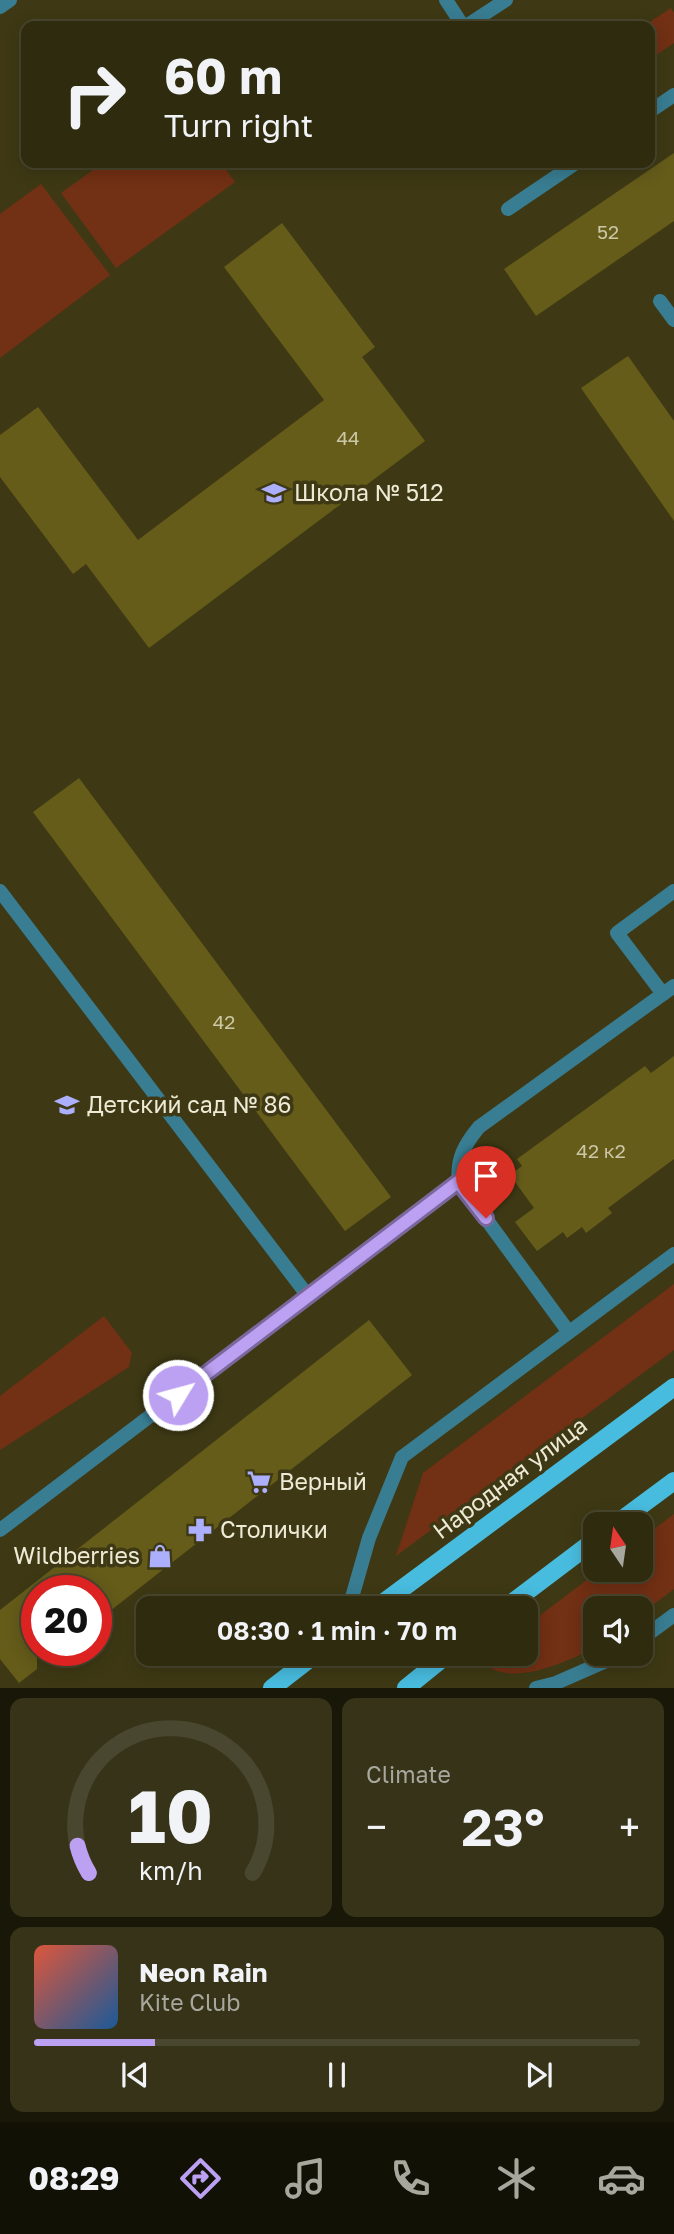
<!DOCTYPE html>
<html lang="en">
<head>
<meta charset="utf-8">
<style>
	:root { --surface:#2e2b0f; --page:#363318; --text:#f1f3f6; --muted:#a7a79e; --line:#49472f; --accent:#bca0f2 }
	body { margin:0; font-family:"Golos Text",sans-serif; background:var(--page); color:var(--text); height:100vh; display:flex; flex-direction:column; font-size:26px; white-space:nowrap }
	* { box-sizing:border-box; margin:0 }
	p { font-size:23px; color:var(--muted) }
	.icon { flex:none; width:38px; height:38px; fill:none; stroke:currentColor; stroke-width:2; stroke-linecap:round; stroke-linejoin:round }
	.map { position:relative; height:1688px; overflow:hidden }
	.drawer { display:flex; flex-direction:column; gap:10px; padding:10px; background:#191808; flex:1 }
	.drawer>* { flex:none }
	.guide { position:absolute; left:21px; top:21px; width:634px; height:147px; border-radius:14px; box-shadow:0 4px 18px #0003,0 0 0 2px var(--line); background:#2e2b0f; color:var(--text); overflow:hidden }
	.needle { width:46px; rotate:347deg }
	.fabs { position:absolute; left:583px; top:1512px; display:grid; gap:14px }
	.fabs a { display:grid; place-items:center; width:70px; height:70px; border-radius:14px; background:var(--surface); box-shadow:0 4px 18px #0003,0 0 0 2px var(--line); font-size:35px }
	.speed { position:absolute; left:21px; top:1575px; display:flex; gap:14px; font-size:35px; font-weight:700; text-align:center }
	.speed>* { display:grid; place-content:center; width:91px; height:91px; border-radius:50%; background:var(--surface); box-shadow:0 4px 18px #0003,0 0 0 2px var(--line); line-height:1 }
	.speed .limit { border:10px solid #d22; background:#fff; color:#111 }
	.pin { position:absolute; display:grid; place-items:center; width:60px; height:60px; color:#fff; margin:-72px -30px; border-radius:50% 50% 50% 0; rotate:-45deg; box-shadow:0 0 7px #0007 }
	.pin .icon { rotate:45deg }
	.me { position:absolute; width:77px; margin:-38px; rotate:53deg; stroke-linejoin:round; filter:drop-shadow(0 0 5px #0008) }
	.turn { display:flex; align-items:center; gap:24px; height:147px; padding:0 28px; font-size:32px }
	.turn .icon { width:91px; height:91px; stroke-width:2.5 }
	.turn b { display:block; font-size:49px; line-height:60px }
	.big { font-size:52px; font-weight:600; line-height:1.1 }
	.drawer .widget { flex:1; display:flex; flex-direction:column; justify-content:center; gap:10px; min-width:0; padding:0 24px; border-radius:14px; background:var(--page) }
	.drawer .dial { align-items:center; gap:0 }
	.dial svg { height:182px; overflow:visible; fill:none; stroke:var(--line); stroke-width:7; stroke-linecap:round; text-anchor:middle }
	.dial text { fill:var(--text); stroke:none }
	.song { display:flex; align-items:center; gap:21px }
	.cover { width:84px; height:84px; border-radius:10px; background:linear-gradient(135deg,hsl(10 70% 55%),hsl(210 70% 35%)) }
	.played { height:7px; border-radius:4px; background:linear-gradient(90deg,var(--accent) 20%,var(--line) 20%) }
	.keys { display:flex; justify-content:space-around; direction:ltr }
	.heat { display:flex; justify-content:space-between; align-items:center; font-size:38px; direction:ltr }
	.drawer .tiles { flex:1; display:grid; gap:10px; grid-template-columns:1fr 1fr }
	.widget:last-child { grid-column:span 2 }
	.trip { position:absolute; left:136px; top:1596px; width:402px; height:70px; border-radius:14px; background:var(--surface); box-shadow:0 4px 18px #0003,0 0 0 2px var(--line); font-weight:600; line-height:70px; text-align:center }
	.menu { display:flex; height:112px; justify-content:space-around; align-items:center; background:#121106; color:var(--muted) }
	.menu .icon { width:49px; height:49px }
	.menu .active { color:var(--accent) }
	.menu b { font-size:32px; color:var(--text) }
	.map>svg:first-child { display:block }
	.green { fill:#723014 }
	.building { fill:#655c1a }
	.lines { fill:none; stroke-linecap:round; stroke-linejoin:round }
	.lane { stroke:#397d92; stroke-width:14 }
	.street { stroke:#397d92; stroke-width:14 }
	.primary { stroke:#48bcdf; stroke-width:18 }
	.route-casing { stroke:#7a689d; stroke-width:18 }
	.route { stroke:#bca0f2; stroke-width:12 }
	.labels { text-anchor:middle; stroke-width:7; stroke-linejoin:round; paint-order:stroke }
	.number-label { font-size:19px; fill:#cbc7a7 }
	.poi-label { font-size:23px; fill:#edebd6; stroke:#3e3914; text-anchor:start }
	.street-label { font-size:23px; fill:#edebd6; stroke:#3e3914 }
</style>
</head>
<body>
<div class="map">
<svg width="674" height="1688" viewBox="0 0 674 1688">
	<rect width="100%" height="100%" fill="#3e3914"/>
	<g class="green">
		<polygon points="671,8 674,13 674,43 649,60 649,26 644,26"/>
		<polygon points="103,163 221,163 235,182 116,268 61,193"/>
		<polygon points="41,184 110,275 0,358 0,214"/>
		<polygon points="674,1284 674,1350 396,1556 423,1473"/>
		<polygon points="104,1316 132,1353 129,1367 0,1450 0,1396"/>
		<path d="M674,1514V1589L641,1614L640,1608H595V1648C567,1661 522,1683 492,1669L490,1659L493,1654H527V1625L600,1570H640L641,1539Z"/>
	</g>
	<g class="building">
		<polygon points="674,153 674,221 536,316 504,269"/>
		<polygon points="282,223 375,347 362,357 425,441 149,648 86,564 73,574 0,477 0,435 38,407 138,540 324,400 224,267"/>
		<polygon points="628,356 674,421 674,521 581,388"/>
		<polygon points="79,778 391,1197 345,1231 33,812"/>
		<polygon points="674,1056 674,1159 608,1208 612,1213 586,1233 582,1227 567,1238 563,1232 537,1251 515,1222 534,1208 510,1175 522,1166 517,1159 645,1066 651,1073"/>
		<polygon points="369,1320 412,1375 96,1622 96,1591 37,1591 37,1669 19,1683 0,1659 0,1610"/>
	</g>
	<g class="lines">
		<g class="lane">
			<polyline points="446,0 463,26"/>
			<polyline points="0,7 10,0"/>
			<polyline points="466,26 506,0"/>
			<polyline points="649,112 674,95"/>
			<polyline points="508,209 576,163"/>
			<polyline points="660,301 674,320"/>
			<polyline points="0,891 308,1296 459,1182 568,1331"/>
			<polyline points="663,994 617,933 674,891"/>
			<path d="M459,1182C456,1159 465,1144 479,1127L674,986"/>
			<polyline points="0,1530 308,1296"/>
		</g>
		<g class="street">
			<polyline points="349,1608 369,1538 402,1457 674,1254"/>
			<polyline points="640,1640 674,1615"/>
			<polyline points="536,1688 556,1683 622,1654"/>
		</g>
		<g class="primary">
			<polyline points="616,1524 674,1481"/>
			<polyline points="376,1608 674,1387"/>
			<polyline points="505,1608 595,1540"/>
			<polyline points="272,1688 316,1654"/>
			<polyline points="406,1688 448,1654"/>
		</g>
	</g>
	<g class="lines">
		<g class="route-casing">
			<polyline id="route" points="178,1395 458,1182 486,1218"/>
		</g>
		<use href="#route" class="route"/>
	</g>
	<defs>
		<g id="school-bare" transform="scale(1.89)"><path d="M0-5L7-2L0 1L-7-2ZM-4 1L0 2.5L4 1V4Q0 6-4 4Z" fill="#acaffb" stroke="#3e3914" stroke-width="2.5" paint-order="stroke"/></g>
		<g id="supermarket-bare" transform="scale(1.89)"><path d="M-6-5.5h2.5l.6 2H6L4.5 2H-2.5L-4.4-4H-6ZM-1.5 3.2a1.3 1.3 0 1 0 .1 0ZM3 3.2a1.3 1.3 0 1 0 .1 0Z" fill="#acaffb" stroke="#3e3914" stroke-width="2.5" paint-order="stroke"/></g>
		<g id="pharmacy-bare" transform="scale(1.89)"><path d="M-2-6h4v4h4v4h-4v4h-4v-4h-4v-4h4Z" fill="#acaffb" stroke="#3e3914" stroke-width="2.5" paint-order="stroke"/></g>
		<g id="shop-bare" transform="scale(1.89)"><path d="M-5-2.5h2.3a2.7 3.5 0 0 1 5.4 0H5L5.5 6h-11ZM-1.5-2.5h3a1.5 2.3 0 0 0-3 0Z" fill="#acaffb" stroke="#3e3914" stroke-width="2.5" paint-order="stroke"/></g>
	</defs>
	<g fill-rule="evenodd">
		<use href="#school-bare" x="274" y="493"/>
		<use href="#school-bare" x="67" y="1105"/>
		<use href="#supermarket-bare" x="259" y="1482"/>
		<use href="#pharmacy-bare" x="200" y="1530"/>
		<use href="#shop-bare" x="160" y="1556"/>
	</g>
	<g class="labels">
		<g class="number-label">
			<text x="608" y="239">52</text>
			<text x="348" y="445">44</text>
			<text x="224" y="1029">42</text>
			<text x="601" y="1158">42 к2</text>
		</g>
		<g class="poi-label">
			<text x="294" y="501">Школа № 512</text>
			<text x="87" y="1113">Детский сад № 86</text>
			<text x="279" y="1490">Верный</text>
			<text x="220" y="1538">Столички</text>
			<text x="140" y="1564" text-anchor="end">Wildberries</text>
		</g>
		<g class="street-label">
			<text transform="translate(510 1478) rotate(-37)" y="8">Народная улица</text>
		</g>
	</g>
</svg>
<div class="fabs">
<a><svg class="needle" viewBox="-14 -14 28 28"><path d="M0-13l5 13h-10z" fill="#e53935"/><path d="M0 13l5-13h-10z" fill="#a7a79e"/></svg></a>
<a><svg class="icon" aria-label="sound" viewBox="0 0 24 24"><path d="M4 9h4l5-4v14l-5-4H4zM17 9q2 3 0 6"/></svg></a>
</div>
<div class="speed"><div class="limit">20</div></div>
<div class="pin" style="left:486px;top:1218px;background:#d93025"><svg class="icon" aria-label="arrive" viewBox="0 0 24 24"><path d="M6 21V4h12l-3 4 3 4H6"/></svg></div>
<svg class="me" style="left:178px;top:1395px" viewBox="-20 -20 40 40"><circle r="17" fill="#bca0f2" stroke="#fff" stroke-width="3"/><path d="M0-11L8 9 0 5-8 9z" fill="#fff"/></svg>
<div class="trip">08:30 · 1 min · 70 m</div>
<div class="guide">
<div class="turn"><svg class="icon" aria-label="right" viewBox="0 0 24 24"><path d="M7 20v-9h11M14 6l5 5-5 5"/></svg><div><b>60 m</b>Turn right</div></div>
</div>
</div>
<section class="drawer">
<div class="tiles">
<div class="widget dial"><svg viewBox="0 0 100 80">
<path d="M14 69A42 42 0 1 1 86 69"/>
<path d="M14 69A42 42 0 0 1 9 57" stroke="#bca0f2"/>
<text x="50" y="56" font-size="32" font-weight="700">10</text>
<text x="50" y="72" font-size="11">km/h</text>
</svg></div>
<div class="widget"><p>Climate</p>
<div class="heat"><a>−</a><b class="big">23°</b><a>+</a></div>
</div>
<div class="widget">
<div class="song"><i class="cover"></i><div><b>Neon Rain</b><p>Kite Club</p></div></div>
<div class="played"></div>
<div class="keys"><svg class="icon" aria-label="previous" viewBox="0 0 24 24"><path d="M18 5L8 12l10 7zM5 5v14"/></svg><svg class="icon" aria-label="pause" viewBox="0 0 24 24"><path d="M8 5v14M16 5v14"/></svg><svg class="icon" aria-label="next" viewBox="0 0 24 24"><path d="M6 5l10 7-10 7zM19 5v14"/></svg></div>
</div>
</div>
</section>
<nav class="menu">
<b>08:29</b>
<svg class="icon active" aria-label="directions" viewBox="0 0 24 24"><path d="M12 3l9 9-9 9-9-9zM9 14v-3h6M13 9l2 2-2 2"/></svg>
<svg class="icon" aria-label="music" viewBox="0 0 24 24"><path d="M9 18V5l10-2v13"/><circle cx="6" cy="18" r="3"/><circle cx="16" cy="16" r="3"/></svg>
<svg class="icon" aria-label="phone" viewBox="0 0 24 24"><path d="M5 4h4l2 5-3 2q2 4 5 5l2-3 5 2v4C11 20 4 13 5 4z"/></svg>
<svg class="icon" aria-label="climate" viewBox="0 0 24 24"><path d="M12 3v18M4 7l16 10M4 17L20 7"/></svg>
<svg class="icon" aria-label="car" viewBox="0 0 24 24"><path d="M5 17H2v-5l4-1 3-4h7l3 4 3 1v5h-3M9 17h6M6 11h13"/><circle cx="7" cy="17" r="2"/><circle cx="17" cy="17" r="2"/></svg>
</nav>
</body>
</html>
